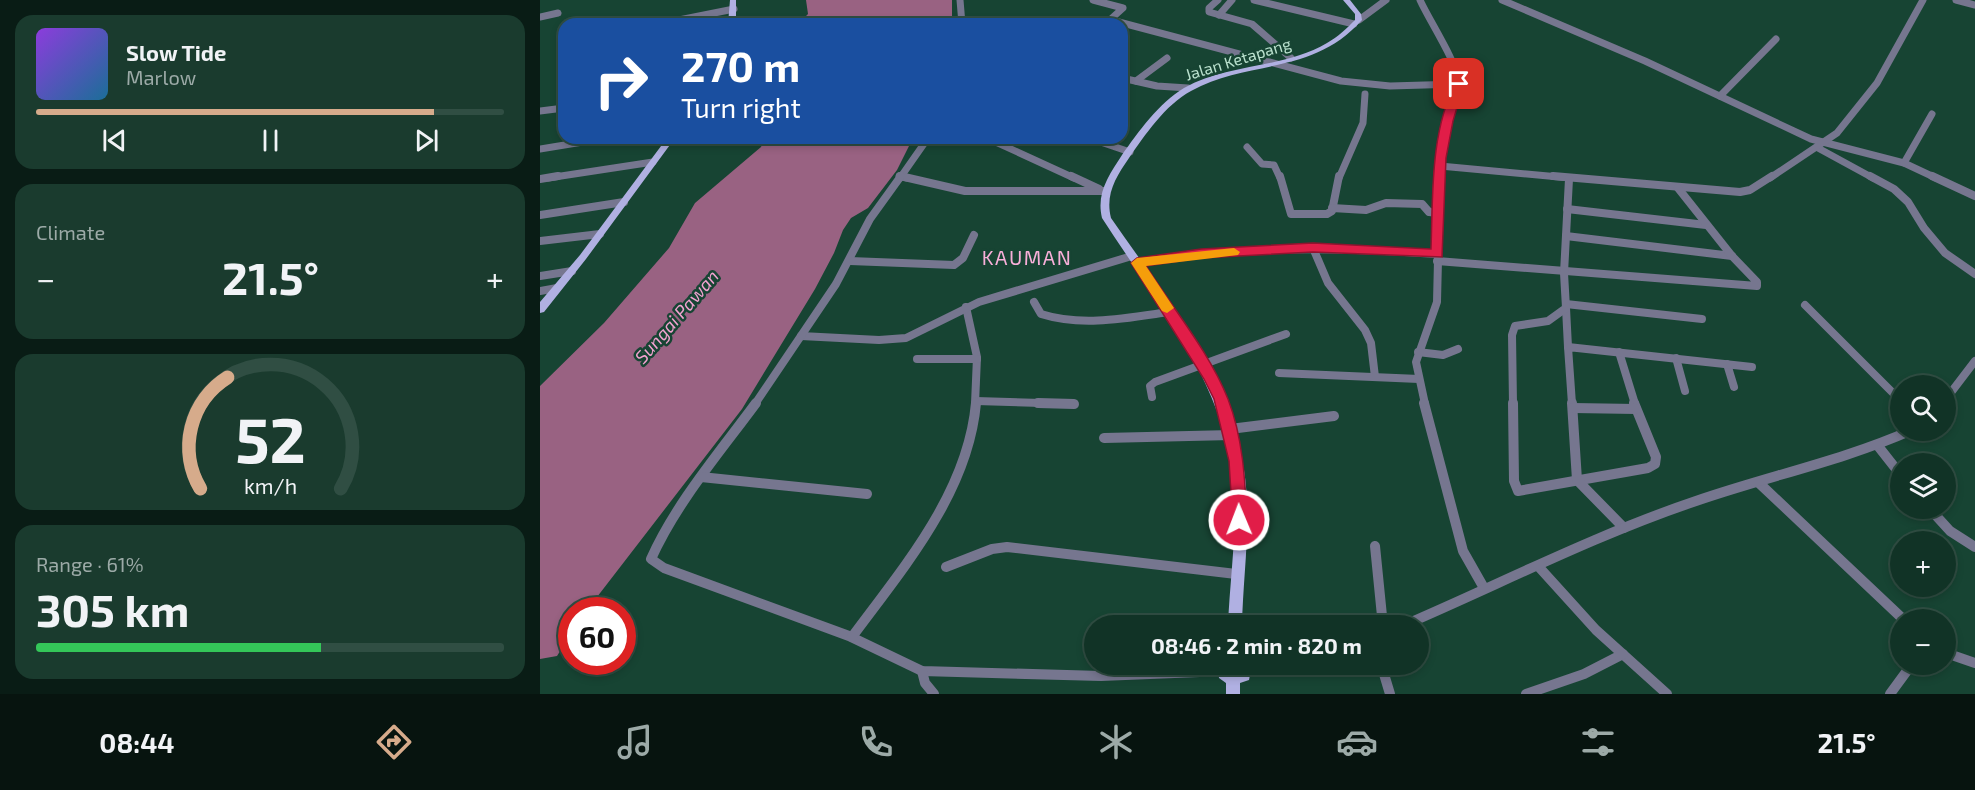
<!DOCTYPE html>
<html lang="en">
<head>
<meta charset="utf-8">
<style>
	:root { --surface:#113326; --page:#1a3b2e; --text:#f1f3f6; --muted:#9caaa7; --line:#304e43; --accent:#d6ab8b }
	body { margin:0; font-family:"Exo 2",sans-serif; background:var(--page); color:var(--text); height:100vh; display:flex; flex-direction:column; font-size:22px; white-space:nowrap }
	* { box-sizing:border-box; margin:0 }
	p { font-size:20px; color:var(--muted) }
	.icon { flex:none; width:33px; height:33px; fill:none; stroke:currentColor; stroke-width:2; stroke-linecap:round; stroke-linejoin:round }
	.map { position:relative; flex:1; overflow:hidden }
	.drawer { display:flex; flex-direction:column; gap:15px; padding:15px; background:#091c15; width:540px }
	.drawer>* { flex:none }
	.banner { position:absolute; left:18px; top:18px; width:570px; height:126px; border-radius:18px; box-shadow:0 3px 9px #0003,0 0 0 2px var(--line); background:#1a4fa0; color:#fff; overflow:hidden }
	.fabs { position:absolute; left:1350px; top:375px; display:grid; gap:12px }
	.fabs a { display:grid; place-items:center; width:66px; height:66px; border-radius:50%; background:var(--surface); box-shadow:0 3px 9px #0003,0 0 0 2px var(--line); font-size:30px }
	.speed { position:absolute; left:18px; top:597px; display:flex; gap:12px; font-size:30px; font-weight:700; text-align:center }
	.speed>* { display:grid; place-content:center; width:78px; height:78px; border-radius:50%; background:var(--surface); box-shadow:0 3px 9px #0003,0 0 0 2px var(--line); line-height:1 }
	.speed .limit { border:9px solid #d22; background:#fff; color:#111 }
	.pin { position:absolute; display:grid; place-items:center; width:51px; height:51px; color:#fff; margin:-26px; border-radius:12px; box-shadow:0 3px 9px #0006 }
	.me { position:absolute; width:66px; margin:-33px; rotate:359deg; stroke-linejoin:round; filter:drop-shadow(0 0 4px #0008) }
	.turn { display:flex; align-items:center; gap:21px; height:126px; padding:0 24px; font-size:27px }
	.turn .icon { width:78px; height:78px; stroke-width:2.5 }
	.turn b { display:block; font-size:42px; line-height:51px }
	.big { font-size:45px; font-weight:700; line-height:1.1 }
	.drawer .tile { flex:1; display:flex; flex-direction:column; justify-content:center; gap:9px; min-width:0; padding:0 21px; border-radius:18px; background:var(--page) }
	.drawer .dial { align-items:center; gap:0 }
	.dial svg { height:156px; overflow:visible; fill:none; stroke:var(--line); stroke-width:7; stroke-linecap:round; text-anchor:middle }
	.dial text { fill:var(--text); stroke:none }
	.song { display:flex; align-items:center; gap:18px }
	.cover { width:72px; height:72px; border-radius:9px; background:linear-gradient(135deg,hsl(270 70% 55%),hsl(200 70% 35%)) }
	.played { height:6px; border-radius:3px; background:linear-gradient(90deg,var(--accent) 85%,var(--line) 85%) }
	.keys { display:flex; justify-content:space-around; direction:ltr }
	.heat { display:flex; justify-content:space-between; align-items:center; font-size:33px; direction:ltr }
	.charge { height:9px; border-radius:4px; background:linear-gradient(90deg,#34c759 61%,var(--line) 0) }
	.trip { position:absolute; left:544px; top:615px; width:345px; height:60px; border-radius:30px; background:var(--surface); box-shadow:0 3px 9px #0003,0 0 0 2px var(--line); font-weight:700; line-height:60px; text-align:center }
	.tab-bar { display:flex; height:96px; justify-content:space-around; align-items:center; background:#07140f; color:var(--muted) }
	.tab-bar .icon { width:42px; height:42px }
	.tab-bar .on { color:var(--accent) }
	.tab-bar b { font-size:27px; color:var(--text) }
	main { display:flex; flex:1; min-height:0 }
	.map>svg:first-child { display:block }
	.water { fill:#996282 }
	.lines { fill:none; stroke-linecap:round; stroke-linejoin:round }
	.minor-far2 { stroke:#76768f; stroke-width:7 }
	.minor-far1 { stroke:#76768f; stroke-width:8 }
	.minor { stroke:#76768f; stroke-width:10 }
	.major { fill:#b0b0e2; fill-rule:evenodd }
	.route { fill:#e11d48; stroke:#92132f; stroke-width:1.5 }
	.slow { fill:#f59e0b }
	.labels { text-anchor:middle; stroke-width:5; stroke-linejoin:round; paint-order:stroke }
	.street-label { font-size:16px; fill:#bae1ce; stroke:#174433 }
	.water-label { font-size:18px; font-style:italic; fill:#f3a2d1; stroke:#174433 }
	.quarter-label { font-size:20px; letter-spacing:1.5px; fill:#f8afd9; stroke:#174433 }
</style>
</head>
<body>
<main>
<section class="drawer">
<div class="tile">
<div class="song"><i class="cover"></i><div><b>Slow Tide</b><p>Marlow</p></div></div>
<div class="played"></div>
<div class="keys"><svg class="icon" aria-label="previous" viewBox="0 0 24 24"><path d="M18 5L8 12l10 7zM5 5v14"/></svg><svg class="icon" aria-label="pause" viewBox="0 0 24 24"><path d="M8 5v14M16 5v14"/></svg><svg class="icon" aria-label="next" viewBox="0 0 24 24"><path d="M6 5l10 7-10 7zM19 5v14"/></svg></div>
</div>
<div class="tile"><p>Climate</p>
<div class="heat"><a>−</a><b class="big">21.5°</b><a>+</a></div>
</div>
<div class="tile dial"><svg viewBox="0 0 100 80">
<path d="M14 69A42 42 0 1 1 86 69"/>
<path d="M14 69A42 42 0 0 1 28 12" stroke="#d6ab8b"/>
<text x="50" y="56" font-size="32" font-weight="700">52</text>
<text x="50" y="72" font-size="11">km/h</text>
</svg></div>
<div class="tile"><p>Range · 61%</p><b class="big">305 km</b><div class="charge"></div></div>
</section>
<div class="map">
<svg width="1435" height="694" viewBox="0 0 1435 694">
	<rect width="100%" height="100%" fill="#174433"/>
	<g class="water">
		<polygon points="266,0 412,0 412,24 258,24 268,14"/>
		<polygon points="225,138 373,138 357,170 328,208 311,218 303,230 294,253 275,289 202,409 47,610 32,610 31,634 17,656 0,659 0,386 64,323 129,248 155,203 221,147"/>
	</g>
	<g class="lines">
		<g class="minor-far2">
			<polyline points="420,0 422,24"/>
			<polyline points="553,0 583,8 572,18 575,21 801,81 850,86 919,84"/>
			<polyline points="678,0 669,8 669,12 712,24 751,58"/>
			<polyline points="714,0 814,24"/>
			<path d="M880,0C889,20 918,64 919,83C919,94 911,108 908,118C902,138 900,158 900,178"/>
			<polyline points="962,0 1105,61 1271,139 1364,163 1396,178"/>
			<polyline points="1416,0 1435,5"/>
			<polyline points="679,15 692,0"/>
			<polyline points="0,17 18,13"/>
			<polyline points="819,20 846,0"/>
			<polyline points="119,24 194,9"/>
			<polyline points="582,78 617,86 648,88"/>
			<polyline points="596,81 627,58"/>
			<polyline points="1180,96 1236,39"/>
			<polyline points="0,111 24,108"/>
			<polyline points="447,138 534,178"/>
			<polyline points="549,138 590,152"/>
			<polyline points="707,147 722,164 734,165 740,178"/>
			<polyline points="1278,148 1333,178"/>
			<polyline points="0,149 67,138"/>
			<polyline points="1364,163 1392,114"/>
			<polyline points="900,166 1030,178"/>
			<polyline points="359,176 367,178"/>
			<polyline points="8,178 113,162"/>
			<polyline points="360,178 388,138"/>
			<polyline points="799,178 823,123 825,94"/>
			<polyline points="1230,178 1297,133 1337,83 1383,0"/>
		</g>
		<g class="minor-far1">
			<polyline points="360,176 425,191 566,191"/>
			<polyline points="531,176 559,189"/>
			<polyline points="740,176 751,214 787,214 792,211 799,176"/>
			<polyline points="1013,176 1200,192 1210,190 1232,176"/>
			<polyline points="1330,176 1354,189 1368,202 1384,228 1405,253 1435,274"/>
			<polyline points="1392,176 1435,196"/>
			<polyline points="0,179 18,176"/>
			<polyline points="792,208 826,210 846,203 882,204 889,212 898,213"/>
			<polyline points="1027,209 1166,225"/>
			<polyline points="0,215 84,202"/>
			<polyline points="1026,236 1192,256"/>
			<polyline points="0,241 60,234"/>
			<polyline points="773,248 788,283 825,330 831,343 835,377"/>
			<polyline points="310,261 414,265 423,258 434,235"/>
			<polyline points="897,261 1217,286 1217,282 1192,256 1138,188"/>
			<path d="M597,263C697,246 796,247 897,254"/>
			<polyline points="0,276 32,271"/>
			<polyline points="0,291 17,288"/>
			<path d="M494,302L501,314C542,327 587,318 629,312"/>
			<polyline points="1026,304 1162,319"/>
			<polyline points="1265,305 1360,400"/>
			<polyline points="426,307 437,357 435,404"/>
			<polyline points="1026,308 1028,347"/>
			<polyline points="261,336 339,340 366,338 439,302 592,256"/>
			<polyline points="878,352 903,355 918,349"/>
			<polyline points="1079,352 1095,404"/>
			<polyline points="1136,358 1145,391"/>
			<polyline points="377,359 437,359"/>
			<polyline points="1187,364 1194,387"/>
			<polyline points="739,373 879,379"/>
			<polyline points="612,397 610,386 615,382 746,334"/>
			<polyline points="1406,399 1435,361"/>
			<polyline points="436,401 534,404"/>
			<polyline points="215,404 296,284 330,219 361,176"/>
			<polyline points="885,404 876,362 897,302 900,176"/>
			<polyline points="973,404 972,335 975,326 1008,321 1026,308 1024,273 1029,179"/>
			<polyline points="1032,404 1028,347 1212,367"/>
		</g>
		<g class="minor">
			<path d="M216,403C180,452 136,503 111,559L124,568L309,636L382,671L561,676L684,671"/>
			<polyline points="498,403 534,404"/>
			<polyline points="884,403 923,551 944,588"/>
			<polyline points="973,403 974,481 978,491 1108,468 1115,464 1116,457 1094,403"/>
			<polyline points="1032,403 1037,480 1084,528"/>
			<polyline points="1033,408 1096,409"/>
			<polyline points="690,429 794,416"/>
			<polyline points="564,438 692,435"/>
			<polyline points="1338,446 1360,474"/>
			<polyline points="161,477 327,494"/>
			<polyline points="1219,483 1364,620"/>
			<polyline points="1389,508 1410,531 1435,547"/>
			<polyline points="835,546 843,626"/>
			<polyline points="998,566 1056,630 1127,694"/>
			<polyline points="406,567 452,549 467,547 696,574"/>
			<path d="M862,626C960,584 1055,535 1156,501C1228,476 1302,461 1372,430"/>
			<path d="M312,637C363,568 428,493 436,403"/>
			<polyline points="1406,653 1435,663"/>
			<polyline points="841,664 850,694"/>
			<polyline points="706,670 754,664"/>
			<polyline points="382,671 385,683 394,694"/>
			<polyline points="986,694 1044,674 1083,654"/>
			<polyline points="1350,694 1372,664"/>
		</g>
		<g class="major">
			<polygon points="190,0 196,0 196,24 188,24"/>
			<path d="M803,0H810L821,14L822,20C772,76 709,59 651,91C625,105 605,135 589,158C576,177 565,194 571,218C625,296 689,374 704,470C712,521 703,574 702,626H688C690,574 699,522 692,471C679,374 613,298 562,218C556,193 569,175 582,155C598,132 619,103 644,88C688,63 743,69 787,43C798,37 807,28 815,20V14Z"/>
			<polygon points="127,138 135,138 46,259 4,312 0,313 0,302 40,255"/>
			<polygon points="677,664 691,664 691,669 694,672 697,670 698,664 712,664 709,680 700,683 700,694 686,694 686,683 679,678"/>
		</g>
	</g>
	<path class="route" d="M916,82L924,84L913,121L906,158L902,257L773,252L661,258L606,266C632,307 670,353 688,399C703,438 705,479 707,520L705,526L699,528L693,526L689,461L674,399L664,379L591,263L597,258L661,249L773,243L891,249C893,194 890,132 916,82Z"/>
	<polygon class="slow" points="694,248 700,252 698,255 606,266 634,308 627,313 622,311 591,263 597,258"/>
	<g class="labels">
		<g class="street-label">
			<text transform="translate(698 59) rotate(-17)" y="6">Jalan Ketapang</text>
		</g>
		<g class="water-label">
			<text transform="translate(137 317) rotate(-49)" y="6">Sungai Pawan</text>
		</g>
		<g class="quarter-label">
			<text x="487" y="265">KAUMAN</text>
		</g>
	</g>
</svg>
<div class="fabs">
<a><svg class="icon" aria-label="search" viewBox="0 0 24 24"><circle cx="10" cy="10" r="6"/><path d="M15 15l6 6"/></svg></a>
<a><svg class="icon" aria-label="layers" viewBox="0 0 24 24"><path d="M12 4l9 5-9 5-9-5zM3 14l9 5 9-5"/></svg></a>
<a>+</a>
<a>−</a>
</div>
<div class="speed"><div class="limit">60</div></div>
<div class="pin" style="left:919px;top:84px;background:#d93025"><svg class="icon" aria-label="arrive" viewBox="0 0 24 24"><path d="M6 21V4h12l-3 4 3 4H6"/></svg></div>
<svg class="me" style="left:699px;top:520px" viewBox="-20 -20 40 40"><circle r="17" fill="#e11d48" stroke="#fff" stroke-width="3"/><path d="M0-11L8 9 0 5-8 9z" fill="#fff"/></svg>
<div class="trip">08:46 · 2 min · 820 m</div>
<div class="banner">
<div class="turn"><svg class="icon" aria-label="right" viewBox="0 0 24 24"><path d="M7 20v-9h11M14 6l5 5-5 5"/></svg><div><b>270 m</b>Turn right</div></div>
</div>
</div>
</main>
<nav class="tab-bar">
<b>08:44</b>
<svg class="icon on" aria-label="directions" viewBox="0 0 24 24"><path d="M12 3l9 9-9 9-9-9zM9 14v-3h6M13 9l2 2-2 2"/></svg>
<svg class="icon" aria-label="music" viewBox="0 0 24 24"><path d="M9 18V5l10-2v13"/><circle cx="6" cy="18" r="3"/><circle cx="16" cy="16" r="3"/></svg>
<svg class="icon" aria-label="phone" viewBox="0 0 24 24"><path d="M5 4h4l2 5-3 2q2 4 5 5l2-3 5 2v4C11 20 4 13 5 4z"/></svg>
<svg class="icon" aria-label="climate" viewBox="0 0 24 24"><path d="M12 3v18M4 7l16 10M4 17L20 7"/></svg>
<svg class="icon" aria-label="car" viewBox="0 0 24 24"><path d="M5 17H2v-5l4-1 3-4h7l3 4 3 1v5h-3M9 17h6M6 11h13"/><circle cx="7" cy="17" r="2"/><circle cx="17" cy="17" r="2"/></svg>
<svg class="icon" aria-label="filters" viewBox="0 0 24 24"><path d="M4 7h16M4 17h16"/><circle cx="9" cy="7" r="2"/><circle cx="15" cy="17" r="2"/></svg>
<b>21.5°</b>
</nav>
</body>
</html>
